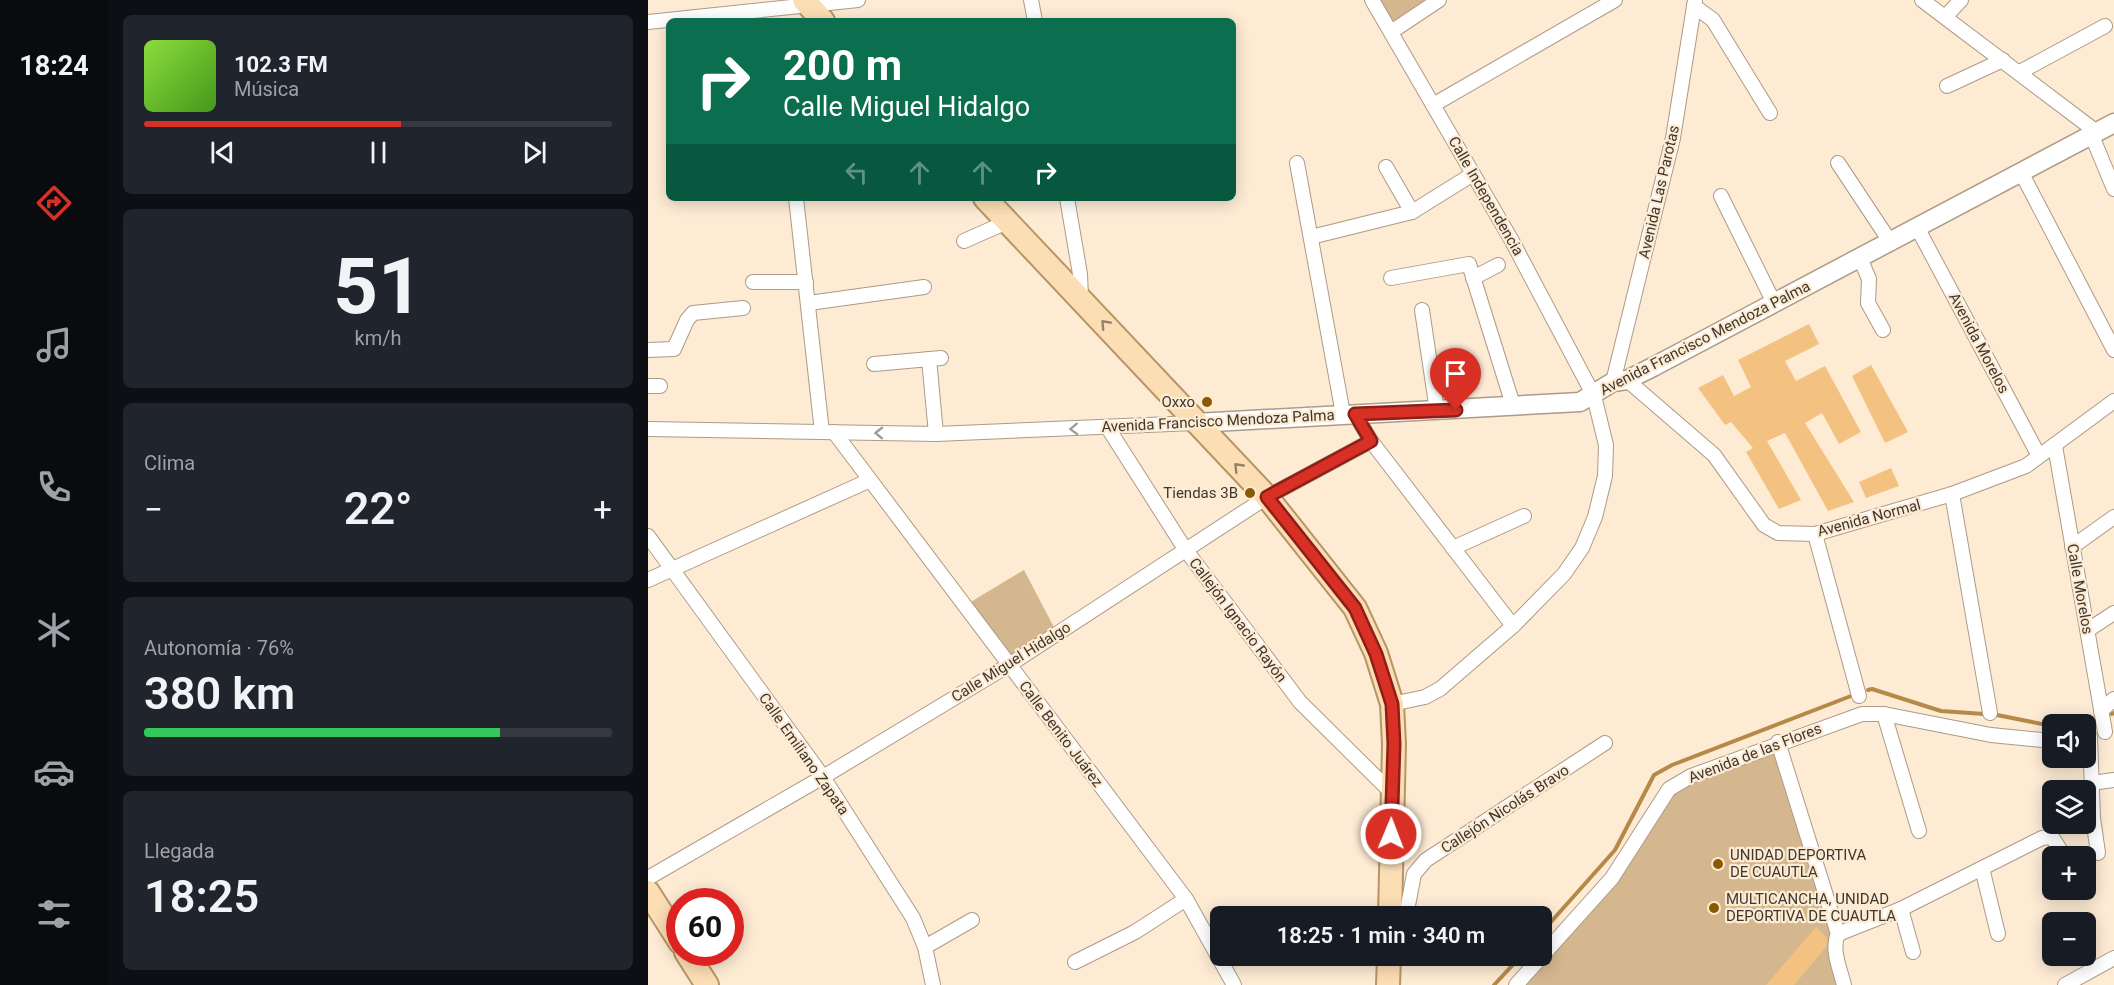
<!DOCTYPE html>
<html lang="es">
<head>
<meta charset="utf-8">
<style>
	:root { --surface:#171b24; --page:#20242c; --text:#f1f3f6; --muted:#9ea1a6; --line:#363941; --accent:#d93025 }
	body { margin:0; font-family:Roboto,sans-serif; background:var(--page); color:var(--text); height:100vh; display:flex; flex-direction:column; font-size:22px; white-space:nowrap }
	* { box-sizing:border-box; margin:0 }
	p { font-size:20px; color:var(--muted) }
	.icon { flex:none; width:33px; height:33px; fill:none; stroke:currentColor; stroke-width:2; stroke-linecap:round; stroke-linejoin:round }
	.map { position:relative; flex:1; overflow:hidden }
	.drawer { display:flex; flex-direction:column; gap:15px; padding:15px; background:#0d0f14; width:540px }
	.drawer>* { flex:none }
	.top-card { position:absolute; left:18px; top:18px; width:570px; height:183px; border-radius:9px; box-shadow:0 3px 15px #0003; background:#0b6e4f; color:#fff; overflow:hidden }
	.buttons { position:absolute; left:1394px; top:714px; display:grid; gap:12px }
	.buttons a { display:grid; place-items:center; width:54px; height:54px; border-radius:9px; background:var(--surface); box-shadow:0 3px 15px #0003; font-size:30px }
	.speed { position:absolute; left:18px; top:888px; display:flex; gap:12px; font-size:30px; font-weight:700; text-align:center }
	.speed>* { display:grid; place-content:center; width:78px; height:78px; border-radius:50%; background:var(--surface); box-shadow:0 3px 15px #0003; line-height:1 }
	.speed .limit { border:9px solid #d22; background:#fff; color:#111 }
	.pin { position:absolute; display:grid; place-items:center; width:51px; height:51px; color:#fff; margin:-62px -26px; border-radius:50% 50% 50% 0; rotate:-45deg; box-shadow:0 0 6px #0007 }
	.pin .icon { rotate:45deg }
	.me { position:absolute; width:66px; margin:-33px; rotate:1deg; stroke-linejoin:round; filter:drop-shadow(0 0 4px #0008) }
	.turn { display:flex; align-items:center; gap:21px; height:126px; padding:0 18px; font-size:27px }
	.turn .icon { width:78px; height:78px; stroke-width:2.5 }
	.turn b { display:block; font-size:42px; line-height:51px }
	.lanes { display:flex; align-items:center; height:57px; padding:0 18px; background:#0003; justify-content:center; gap:30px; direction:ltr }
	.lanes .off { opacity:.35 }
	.big { font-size:45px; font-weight:600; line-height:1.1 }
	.drawer .widget { flex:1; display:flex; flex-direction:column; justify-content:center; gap:9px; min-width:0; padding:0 21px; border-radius:9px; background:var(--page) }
	.drawer .dial { align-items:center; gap:0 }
	.dial b { font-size:78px; line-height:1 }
	.song { display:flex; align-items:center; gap:18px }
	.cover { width:72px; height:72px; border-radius:9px; background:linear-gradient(135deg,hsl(90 70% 55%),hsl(100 70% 35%)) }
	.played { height:6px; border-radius:3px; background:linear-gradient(90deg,var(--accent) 55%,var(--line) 55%) }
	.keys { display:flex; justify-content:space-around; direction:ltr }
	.heat { display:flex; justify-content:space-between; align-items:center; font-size:33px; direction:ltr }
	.charge { height:9px; border-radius:4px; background:linear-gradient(90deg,#34c759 76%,var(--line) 0) }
	.trip { position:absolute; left:562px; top:906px; width:342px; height:60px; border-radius:9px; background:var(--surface); box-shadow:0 3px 15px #0003; font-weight:600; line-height:60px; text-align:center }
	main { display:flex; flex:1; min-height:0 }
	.dock { display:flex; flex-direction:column; width:108px; justify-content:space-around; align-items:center; background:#090b0e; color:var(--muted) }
	.dock .icon { width:42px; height:42px }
	.dock .current { color:var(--accent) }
	.dock b { font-size:27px; color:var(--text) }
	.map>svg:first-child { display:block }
	.green { fill:#d4b78f }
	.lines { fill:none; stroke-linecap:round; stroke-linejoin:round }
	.stream { stroke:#b78948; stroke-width:4 }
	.building { fill:#f3c280 }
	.minor-casing { stroke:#ac9b86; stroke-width:16 }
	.tertiary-casing { stroke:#ac9b86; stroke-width:21 }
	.primary-casing { stroke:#b89565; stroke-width:26 }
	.minor { stroke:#fff; stroke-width:14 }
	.tertiary { stroke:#fff; stroke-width:18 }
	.primary { stroke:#fcdeb5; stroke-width:22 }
	.oneway { stroke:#94826b }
	.oneway2 { stroke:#9e9b96 }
	.route-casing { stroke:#8d1f18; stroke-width:15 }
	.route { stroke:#d93025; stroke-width:10 }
	.poi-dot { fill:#895b00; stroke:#fdebd4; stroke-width:2 }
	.labels { text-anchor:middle; stroke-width:4.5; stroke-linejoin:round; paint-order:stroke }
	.street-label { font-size:15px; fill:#3e372e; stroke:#fdebd4 }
	.poi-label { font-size:15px; fill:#3e372e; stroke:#fdebd4; text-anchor:end }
</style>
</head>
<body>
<main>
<nav class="dock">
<b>18:24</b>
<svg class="icon current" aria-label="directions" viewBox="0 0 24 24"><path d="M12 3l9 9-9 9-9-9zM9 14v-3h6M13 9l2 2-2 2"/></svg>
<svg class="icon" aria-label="music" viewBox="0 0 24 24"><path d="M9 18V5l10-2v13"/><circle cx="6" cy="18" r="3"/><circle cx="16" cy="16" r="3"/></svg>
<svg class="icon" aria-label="phone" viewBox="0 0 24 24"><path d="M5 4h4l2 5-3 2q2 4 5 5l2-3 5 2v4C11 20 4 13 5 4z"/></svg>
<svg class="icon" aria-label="climate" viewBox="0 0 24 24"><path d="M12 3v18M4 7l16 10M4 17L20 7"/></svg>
<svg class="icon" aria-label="car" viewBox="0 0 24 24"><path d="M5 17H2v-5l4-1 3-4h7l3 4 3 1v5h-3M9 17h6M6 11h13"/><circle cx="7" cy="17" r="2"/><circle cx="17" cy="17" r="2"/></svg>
<svg class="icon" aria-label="filters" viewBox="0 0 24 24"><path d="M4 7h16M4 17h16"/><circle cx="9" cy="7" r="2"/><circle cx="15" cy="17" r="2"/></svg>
</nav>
<section class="drawer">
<div class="widget">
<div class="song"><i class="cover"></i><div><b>102.3 FM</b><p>Música</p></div></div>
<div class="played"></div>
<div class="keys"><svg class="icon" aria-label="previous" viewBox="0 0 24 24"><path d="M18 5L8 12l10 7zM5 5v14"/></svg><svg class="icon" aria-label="pause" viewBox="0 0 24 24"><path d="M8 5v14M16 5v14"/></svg><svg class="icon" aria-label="next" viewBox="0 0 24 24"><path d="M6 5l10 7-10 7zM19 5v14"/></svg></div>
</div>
<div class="widget dial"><b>51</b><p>km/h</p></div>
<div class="widget"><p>Clima</p>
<div class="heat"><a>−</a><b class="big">22°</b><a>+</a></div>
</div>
<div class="widget"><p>Autonomía · 76%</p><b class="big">380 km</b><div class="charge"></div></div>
<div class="widget"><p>Llegada</p><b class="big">18:25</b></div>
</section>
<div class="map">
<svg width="1466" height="985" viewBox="0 0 1466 985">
	<rect width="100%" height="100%" fill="#fdebd4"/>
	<g class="green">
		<polygon points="724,0 780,0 743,32"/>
		<polygon points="376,570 409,633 361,665 316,606"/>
		<polygon points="1130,742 1190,934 1196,985 868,985 964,878 1021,789"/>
	</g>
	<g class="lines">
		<g class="stream">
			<polyline points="1220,690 1224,689 1293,711 1336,714"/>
			<polyline points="1464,714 1466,713"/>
			<polyline points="1349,715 1404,726"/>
			<polyline points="1428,724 1444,720"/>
			<polyline points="894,932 967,850 1006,775 1024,765 1203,696"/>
			<polyline points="846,985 873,956"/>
		</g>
	</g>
	<g class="building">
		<polygon points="1161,324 1171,344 1137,361 1148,381 1177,366 1213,432 1191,444 1174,413 1157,423 1206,502 1180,511 1137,433 1119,441 1153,500 1131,509 1098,452 1105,448 1083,422 1077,425 1050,388 1075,375 1086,396 1103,387 1090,360"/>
		<polygon points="1223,365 1260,432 1237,443 1204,376"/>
		<polygon points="1243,468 1251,486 1218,498 1211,482"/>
		<polygon points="1168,927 1179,938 1178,947 1146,985 1118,985"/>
	</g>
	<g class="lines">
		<g class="minor-casing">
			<g id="minor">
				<polyline points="383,0 387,21"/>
				<polyline points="724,0 864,241 946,396 958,445 957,476 947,517 934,548 916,574 865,626 792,689 777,697 744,704"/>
				<polyline points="1274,0 1450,133"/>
				<polyline points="1046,6 1065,20 1122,113"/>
				<polyline points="1297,17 1313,0"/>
				<polyline points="0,22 210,0"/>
				<polyline points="743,32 791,0"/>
				<polyline points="1372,72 1457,26"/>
				<polyline points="1299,86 1355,60"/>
				<polyline points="785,105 967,0"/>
				<polyline points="1444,136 1466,189"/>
				<polyline points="649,163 695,414"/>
				<polyline points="1190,163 1243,243"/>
				<polyline points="738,167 764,212"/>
				<polyline points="1373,172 1466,350"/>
				<polyline points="1073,196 1126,303"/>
				<polyline points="148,198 174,432"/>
				<polyline points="419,198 432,274 433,298"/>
				<polyline points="1270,229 1391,456"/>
				<polyline points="663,237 764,212 825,174"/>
				<polyline points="316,241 359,222"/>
				<polyline points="1212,258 1221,279 1220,303 1235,330"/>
				<polyline points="743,278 821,264 865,405"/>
				<polyline points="825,278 850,265"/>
				<polyline points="105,282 158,282"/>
				<polyline points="161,303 276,287"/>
				<polyline points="774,310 789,411"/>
				<polyline points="0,350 26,349 39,320 45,313 95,308"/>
				<polyline points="281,359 288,434"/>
				<polyline points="226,364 293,358"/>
				<polyline points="979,380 1066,455 1116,525 1130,533 1167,534 1304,494 1378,466 1466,401"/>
				<polyline points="965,382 1025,138 1047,0"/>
				<polyline points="0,386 12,386"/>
				<polyline points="707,414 723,441 865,626"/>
				<polyline points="460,428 537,549 652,702 744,793"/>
				<polyline points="0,429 288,434 547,423"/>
				<polyline points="186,432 538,899 586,985"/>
				<polyline points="1407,446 1457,732"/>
				<polyline points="1304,494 1342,713"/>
				<polyline points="1167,534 1211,696"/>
				<polyline points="0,536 175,777 265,918 277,947 285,985"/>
				<polyline points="1424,547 1466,517"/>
				<polyline points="805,548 876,516"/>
				<polyline points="0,580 220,481"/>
				<polyline points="1440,630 1466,613"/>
				<polyline points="1453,711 1466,699"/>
				<polyline points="1236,714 1271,831"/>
				<polyline points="1442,737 1445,818 1450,853"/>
				<path d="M1130,742L1190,934C1183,949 1192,969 1196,985"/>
				<polyline points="1444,783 1466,780"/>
				<polyline points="1334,868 1350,934"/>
				<polyline points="0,878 175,777 361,665 619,497 723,441"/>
				<polyline points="1253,909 1265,952"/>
				<polyline points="758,916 766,874 778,860 957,743"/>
				<polyline points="1190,934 1253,909 1394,838 1404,837 1416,856"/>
				<polyline points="277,947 324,920"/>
				<polyline points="427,962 487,932 538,899"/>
				<polyline points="868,985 964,878 1021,789 1043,776 1214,714 1236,714 1343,735 1404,741"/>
				<polyline points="1417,985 1466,958"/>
			</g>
		</g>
		<g class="tertiary-casing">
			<polyline id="tertiary" points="547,423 932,402 965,382 979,380 1005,367 1466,123"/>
		</g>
		<g class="primary-casing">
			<g id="primary">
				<polyline points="156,0 175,21"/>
				<polyline points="337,198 619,497 707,608 728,653 744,704 746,744 742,916"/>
				<polyline points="0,892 32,942"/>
				<polyline points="38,952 59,985"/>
				<polyline points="740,985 741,956"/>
			</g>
		</g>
		<use href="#minor" class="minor"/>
		<use href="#tertiary" class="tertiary"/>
		<use href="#primary" class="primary"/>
	</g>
	<defs><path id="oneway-chevron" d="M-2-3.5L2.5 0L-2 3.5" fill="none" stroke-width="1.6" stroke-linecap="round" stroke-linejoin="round" transform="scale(1.5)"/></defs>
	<g class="oneway">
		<use href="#oneway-chevron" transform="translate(457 324) rotate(-133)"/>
		<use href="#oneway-chevron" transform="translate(590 467) rotate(-134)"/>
	</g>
	<g class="oneway2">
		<use href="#oneway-chevron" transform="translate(426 429) rotate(178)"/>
		<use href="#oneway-chevron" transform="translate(231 433) rotate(-179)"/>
	</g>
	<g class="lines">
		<g class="route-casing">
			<polyline id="route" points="743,834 746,744 744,704 728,654 707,608 619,497 723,441 707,414 808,410"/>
		</g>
		<use href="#route" class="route"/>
	</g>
	<g class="poi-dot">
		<circle cx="559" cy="402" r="6"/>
		<circle cx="602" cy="493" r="6"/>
		<circle cx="1070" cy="864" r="6"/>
		<circle cx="1066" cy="908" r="6"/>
	</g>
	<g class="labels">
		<g class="street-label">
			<text transform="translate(1011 192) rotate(-77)" y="5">Avenida Las Parotas</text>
			<text transform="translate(838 196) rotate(60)" y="5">Calle Independencia</text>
			<text transform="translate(1057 338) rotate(-27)" y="5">Avenida Francisco Mendoza Palma</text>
			<text transform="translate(1331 343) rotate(62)" y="5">Avenida Morelos</text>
			<text transform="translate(570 421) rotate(-3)" y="5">Avenida Francisco Mendoza Palma</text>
			<text transform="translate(1221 518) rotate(-15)" y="5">Avenida Normal</text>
			<text transform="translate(1432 589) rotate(80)" y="5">Calle Morelos</text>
			<text transform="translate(590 620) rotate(53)" y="5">Callejón Ignacio Rayón</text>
			<text transform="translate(363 662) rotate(-32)" y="5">Calle Miguel Hidalgo</text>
			<text transform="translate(413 734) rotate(53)" y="5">Calle Benito Juárez</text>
			<text transform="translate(1107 753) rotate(-21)" y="5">Avenida de las Flores</text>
			<text transform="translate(156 754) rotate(55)" y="5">Calle Emiliano Zapata</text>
			<text transform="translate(857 809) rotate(-33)" y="5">Callejón Nicolás Bravo</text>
		</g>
		<g class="poi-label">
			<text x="547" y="407">Oxxo</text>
			<text x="590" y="498">Tiendas 3B</text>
			<text x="1082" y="860" text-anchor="start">UNIDAD DEPORTIVA<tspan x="1082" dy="17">DE CUAUTLA</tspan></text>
			<text x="1078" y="904" text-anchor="start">MULTICANCHA, UNIDAD<tspan x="1078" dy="17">DEPORTIVA DE CUAUTLA</tspan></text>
		</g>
	</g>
</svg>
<div class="buttons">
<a><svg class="icon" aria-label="sound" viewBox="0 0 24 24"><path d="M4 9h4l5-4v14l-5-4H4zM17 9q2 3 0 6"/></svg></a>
<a><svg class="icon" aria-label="layers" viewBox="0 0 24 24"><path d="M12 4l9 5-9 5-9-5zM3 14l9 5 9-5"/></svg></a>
<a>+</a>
<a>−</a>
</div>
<div class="speed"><div class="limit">60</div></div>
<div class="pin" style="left:808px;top:410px;background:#d93025"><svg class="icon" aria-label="arrive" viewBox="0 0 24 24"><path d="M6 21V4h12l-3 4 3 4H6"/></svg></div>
<svg class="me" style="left:743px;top:834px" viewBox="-20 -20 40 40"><circle r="17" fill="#d93025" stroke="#fff" stroke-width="3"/><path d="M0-11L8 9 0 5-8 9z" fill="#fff"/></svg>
<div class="trip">18:25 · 1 min · 340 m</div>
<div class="top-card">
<div class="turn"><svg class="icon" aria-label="right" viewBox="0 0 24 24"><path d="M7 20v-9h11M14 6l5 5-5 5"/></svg><div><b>200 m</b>Calle Miguel Hidalgo</div></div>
<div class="lanes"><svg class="icon off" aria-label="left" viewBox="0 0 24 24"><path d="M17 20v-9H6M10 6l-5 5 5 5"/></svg><svg class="icon off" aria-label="ahead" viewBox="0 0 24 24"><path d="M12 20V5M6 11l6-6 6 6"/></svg><svg class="icon off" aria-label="ahead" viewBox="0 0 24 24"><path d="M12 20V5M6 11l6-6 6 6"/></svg><svg class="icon" aria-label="right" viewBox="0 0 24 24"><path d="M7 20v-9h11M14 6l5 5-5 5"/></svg></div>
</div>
</div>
</main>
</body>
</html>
